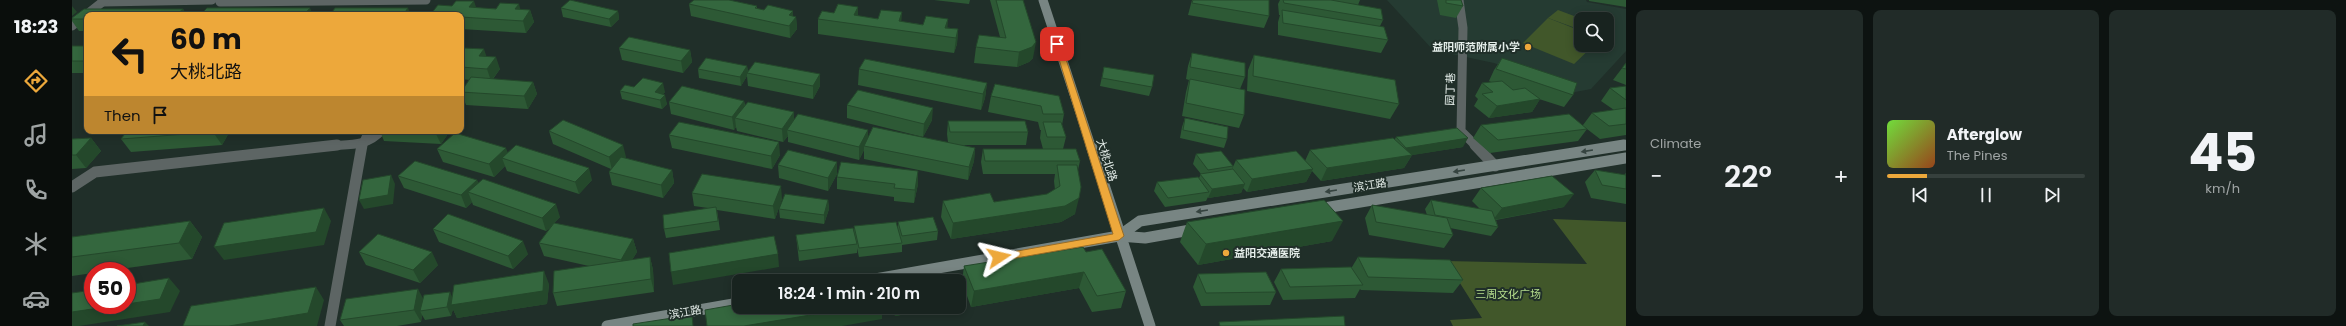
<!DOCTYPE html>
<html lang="en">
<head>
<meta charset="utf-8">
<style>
	:root { --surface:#18231f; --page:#212b28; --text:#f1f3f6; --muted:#9fa4a4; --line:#36403d; --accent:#eda83b }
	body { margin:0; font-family:Poppins,"Noto Sans SC",sans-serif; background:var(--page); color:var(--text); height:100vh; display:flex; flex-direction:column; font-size:15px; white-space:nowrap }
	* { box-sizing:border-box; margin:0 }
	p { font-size:13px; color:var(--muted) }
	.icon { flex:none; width:22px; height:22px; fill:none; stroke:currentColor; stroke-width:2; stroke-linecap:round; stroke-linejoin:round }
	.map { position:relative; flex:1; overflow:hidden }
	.details { display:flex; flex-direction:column; gap:10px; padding:10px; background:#0d1311; width:720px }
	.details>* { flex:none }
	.top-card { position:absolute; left:12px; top:12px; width:380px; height:122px; border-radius:8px; box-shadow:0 2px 10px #0003,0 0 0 1px var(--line); background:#eda83b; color:#111; overflow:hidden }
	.controls { position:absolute; left:1502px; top:12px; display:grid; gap:8px }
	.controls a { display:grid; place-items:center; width:40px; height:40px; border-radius:8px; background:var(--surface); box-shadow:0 2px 10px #0003,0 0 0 1px var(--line); font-size:20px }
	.speed { position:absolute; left:12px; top:262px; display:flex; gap:8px; font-size:20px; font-weight:700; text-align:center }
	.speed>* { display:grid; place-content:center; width:52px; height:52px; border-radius:50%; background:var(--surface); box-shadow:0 2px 10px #0003,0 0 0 1px var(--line); line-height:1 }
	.speed .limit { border:6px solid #d22; background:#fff; color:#111 }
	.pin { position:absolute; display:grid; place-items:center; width:34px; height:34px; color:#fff; margin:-17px; border-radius:8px; box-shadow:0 2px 6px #0006 }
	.me { position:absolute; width:44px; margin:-22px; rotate:80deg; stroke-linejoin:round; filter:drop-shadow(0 0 3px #0008) }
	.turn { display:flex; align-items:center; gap:14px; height:84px; padding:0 20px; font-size:18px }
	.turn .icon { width:52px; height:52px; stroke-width:2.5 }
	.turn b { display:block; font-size:28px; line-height:34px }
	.then { display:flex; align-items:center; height:38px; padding:0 20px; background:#0003; gap:8px; font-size:15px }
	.big { font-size:30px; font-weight:600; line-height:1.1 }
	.details .tile { flex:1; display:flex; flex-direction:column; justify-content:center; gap:6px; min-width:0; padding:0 14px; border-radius:8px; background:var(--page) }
	.details .dial { align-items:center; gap:0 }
	.dial b { font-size:52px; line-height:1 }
	.song { display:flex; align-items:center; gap:12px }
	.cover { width:48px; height:48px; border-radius:6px; background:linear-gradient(135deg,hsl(100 70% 55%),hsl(20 70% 35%)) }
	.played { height:4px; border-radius:2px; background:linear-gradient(90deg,var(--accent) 20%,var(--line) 20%) }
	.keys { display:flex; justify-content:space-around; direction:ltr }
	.heat { display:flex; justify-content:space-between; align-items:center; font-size:22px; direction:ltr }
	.details .tiles { flex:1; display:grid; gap:10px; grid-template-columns:repeat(3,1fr) }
	.trip { position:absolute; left:660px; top:274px; width:234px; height:40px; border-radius:8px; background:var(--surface); box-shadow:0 2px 10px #0003,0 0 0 1px var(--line); font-weight:600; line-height:40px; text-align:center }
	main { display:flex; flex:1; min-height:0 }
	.menu { display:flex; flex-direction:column; width:72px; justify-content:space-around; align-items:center; background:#0a0e0c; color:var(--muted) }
	.menu .icon { width:28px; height:28px }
	.menu .active { color:var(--accent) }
	.menu b { font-size:18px; color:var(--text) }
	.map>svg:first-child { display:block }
	.built { fill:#253b32; fill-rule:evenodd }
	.green { fill:#41572a }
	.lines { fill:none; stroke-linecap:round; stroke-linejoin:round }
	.street-far1 { stroke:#5d6564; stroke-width:9 }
	.street { stroke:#5d6564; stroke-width:11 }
	.secondary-far1 { stroke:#788583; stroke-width:9 }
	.secondary { stroke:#788583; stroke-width:11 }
	.wall { fill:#2d5935 }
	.shaded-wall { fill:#24482b }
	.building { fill:#34673e; stroke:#24482b }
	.oneway { fill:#364440 }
	.route { fill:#eda83b; stroke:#9a6d26 }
	.poi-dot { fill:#eda83b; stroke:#202f29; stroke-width:1.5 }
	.labels { text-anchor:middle; stroke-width:4; stroke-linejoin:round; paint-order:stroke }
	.poi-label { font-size:11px; font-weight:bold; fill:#e5eeea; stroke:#202f29; text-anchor:end }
	.street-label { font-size:11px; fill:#e5eeea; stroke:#202f29 }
	.park-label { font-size:11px; fill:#b5dd8c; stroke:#202f29 }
</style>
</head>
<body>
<main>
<nav class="menu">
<b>18:23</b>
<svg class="icon active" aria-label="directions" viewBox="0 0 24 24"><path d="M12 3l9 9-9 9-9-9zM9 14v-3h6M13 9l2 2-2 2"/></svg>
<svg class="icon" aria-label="music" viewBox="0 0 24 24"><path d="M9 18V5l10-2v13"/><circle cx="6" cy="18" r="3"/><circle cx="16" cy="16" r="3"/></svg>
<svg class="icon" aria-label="phone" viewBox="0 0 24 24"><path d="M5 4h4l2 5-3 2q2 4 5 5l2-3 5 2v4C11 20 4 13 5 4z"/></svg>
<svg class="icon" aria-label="climate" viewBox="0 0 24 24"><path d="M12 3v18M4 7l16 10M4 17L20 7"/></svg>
<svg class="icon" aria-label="car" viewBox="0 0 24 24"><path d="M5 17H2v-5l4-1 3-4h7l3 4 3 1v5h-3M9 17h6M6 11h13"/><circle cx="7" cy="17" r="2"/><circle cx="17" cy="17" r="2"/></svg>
</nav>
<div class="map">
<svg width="1554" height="326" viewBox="0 0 1554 326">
	<rect width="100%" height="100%" fill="#202f29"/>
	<path class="built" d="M1315,0H1514L1515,2L1554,9V51L1519,89L1503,92L1422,63L1361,50ZM1509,19H1535V45H1509Z"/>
	<g class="green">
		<polygon points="1486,10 1510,19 1509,30 1476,18"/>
		<polygon points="1476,18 1509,31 1509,45 1522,45 1502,64 1451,43"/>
		<polygon points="1481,219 1554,222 1554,326 1381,326 1378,320 1410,318 1374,261 1515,264"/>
	</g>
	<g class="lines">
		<g class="street-far1">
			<polyline points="1387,0 1391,28 1389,131 1404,146"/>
			<polyline points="30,2 140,0"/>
			<polyline points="148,2 354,0"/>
			<polyline points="0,26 33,0"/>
			<path d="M256,146C276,144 295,147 309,131"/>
			<polyline points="290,146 297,131"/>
		</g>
		<g class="street">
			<polyline points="1403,145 1423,166"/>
			<polyline points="0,187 23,172 265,145"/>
			<polyline points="258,326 290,145"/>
		</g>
		<g class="secondary-far1">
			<polyline points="971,0 1019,146"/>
			<polyline points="1546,146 1554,145"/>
		</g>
		<g class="secondary">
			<polyline points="1019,145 1078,326"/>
			<polyline points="1246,209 1554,158"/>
			<polyline points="1124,229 1073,238 1047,236 1068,221 1552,145"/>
			<polyline points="792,281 1047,236"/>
			<polyline points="535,326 667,303"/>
		</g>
	</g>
	<g class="wall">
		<polygon points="862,0 898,0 897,4"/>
		<polygon points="918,0 951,0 961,58 957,62 945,67 902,63 904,47 928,37"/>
		<polygon points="1120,0 1197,0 1197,16 1192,28 1116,15"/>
		<polygon points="1208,0 1288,0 1286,5 1311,20 1308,26 1316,40 1309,53 1206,35 1206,22 1208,15 1207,15 1206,4"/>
		<polygon points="1365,0 1389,0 1391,6 1384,18 1368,15"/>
		<polygon points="1517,0 1554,0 1554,7 1517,1"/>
		<polygon points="617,4 685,6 685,9 692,10 721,11 721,16 724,17 725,29 718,38 619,16"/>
		<polygon points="786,7 786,16 886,29 885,44 882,53 746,34 746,19 762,13"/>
		<polygon points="404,8 458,10 462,22 454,33 389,29 389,15"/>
		<polygon points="489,8 546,11 547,19 539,27 491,17"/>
		<polygon points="12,9 111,9 115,15 15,15 15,31 7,31 0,21 0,18"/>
		<rect x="0" y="46" width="15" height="27"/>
		<polygon points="547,48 618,50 620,62 611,73 550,60"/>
		<polygon points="389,52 414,56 428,69 421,79 461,82 465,94 456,109 394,105 389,92 398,80 389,79"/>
		<polygon points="1120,53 1173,77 1168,89 1172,115 1167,128 1110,116 1114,92 1117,80 1114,79 1116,66"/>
		<polygon points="1182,55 1327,104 1318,119 1175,91 1176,70"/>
		<polygon points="1430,58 1501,95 1492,107 1467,99 1468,99 1460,112 1417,118 1402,106 1406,99 1403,96 1410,83 1419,82 1417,81 1422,70"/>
		<polygon points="1554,63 1554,85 1541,80"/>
		<polygon points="675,66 676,72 748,86 741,99 676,86 675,76 669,86 627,78 626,69"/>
		<polygon points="1032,67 1080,87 1077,96 1028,86"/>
		<polygon points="787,69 915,83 913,98 909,110 786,85"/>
		<polygon points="923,84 992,114 990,125 994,137 991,149 1008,161 1006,170 1003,214 989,222 879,239 869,217 871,201 922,202 975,194 983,190 982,181 983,174 911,174 909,162 911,149 971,149 968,138 969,130 968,130 966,122 916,112 919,96"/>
		<polygon points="1554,86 1554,135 1528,139 1515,129 1506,141 1418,153 1401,138 1409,125 1511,125 1520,113 1542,110 1529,101 1538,88"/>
		<polygon points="562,87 593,92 591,94 595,104 590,109 550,99 548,91"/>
		<polygon points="672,101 673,105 722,112 722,119 796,138 876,142 875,134 876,121 956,132 954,145 889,145 903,148 902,161 896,180 792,159 792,150 787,160 716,142 716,136 711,142 665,131 664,127 662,130 599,114 597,102"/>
		<polygon points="775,105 860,120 851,137 775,118"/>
		<polygon points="1113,118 1155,139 1152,148 1108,138 1110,127"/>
		<polygon points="55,131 158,131 150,145 59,152 49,139"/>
		<polygon points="308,131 378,131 369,144 312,141"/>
		<polygon points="477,131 554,157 553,158 600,170 602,183 591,198 540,185 537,172 539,169 481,144"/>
		<polygon points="597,135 708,155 700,169 600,148"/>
		<polygon points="1324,137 1391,147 1339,155 1340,155 1332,168 1249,181 1240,171 1234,182 1175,192 1171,188 1169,193 1136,198 1136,197 1134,201 1093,207 1082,191 1085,182 1127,178 1129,174 1121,164 1124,154 1161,166 1160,169 1164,160 1233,161 1238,150 1323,139"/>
		<polygon points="19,138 29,151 14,168 0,169 0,139"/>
		<polygon points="365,149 436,153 520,180 507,194 435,171 433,166 422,177 371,162"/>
		<polygon points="765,162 765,174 756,191 707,178 706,165"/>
		<polygon points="1523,170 1552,175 1554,173 1554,204 1519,198 1513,182"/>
		<polygon points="326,176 405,180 406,183 488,217 482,223 561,239 565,252 560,260 578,257 581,270 582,292 485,306 481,293 517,266 472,256 467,243 480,225 474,231 401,205 400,202 394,208 332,188"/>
		<polygon points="765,177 846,184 842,203 822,201 822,197 765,189"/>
		<polygon points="1409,188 1492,207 1424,220 1426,227 1419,236 1378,228 1381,235 1372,248 1297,235 1293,218 1300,205 1355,215 1353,209 1359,200 1408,209 1400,201"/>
		<polygon points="620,193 710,199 703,219 645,210 648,230 594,238 592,229 636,208 622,206"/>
		<polygon points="756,200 757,209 752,224 708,218 707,209"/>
		<polygon points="118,221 130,237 120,259 34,271 21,271 21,273 0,276 0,237"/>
		<polygon points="826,222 866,231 865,240 830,245 830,252 787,257 785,248 785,253 727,261 725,244 724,235 782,233 782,226 826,227"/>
		<polygon points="1115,222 1260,241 1126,265 1108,242"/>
		<polygon points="361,229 456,254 441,269 367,242"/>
		<polygon points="287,252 366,265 348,283 294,265"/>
		<polygon points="1014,252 1054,291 1049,308 1020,312 1007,288 899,307 890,282 892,266"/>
		<polygon points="1286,257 1391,280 1381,293 1289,290 1288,289 1283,298 1211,300 1202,282 1209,269 1280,267"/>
		<polygon points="1126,274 1204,292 1198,305 1129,306 1121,287"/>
		<polygon points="477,284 475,304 385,318 381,309 379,316 353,320 350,315 349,322 325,326 272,326 268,320 351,299 380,297"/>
		<polygon points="820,307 876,307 823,316"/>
	</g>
	<g class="shaded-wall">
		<polygon points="402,1 406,13 397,7"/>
		<polygon points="447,4 450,16 443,9"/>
		<polygon points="0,6 5,12 0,16"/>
		<polygon points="786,7 786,22 782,15"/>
		<polygon points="238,8 241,15 232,15"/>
		<polygon points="336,8 339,15 331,15"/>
		<polygon points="111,9 115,15 104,15"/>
		<polygon points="458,10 462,22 454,33 451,21"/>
		<polygon points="546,11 547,19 539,27 537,19"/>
		<polygon points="721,11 721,21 724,17 725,29 718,38 717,15"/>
		<polygon points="830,12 829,27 827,21"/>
		<polygon points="876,19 875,34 873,28"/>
		<polygon points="886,29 885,44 882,53 884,38"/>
		<polygon points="964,42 961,58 957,62 945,67 947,52"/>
		<polygon points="412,49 416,61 407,56"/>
		<polygon points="618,50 620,62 611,73 609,61"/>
		<polygon points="424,57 428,69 419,81 415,69"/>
		<polygon points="675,66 676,74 675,73 675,76 669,86 668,77"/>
		<polygon points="748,74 748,86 741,99 741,86"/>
		<polygon points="461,82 465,94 456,109 452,96"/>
		<polygon points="591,83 593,92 586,100 583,92"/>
		<polygon points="915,83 913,98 909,110 911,94"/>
		<polygon points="593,95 595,104 590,109 588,100"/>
		<polygon points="1468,99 1460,112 1417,118 1425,106"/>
		<polygon points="672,101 674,114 663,118 664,127 662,130 660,117"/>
		<polygon points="861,108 860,120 851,137 852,124"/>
		<polygon points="722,112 722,125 715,130 716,136 711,142 710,129"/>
		<polygon points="796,130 796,143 792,146 792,150 787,160 787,147"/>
		<polygon points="142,131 158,131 150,145 141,132"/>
		<polygon points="364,131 378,131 369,144 363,132"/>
		<polygon points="19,138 29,151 14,168 4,155"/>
		<polygon points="1396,138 1391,147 1329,157 1334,148"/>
		<polygon points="707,142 708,155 700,169 699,156"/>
		<polygon points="551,145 554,157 540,170 537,157"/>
		<polygon points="434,148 439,161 430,158 433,166 422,177 417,164"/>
		<polygon points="903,148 902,161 896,180 897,167"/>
		<polygon points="1340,155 1332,168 1249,181 1255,168"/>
		<polygon points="765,162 765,174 756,191 756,178"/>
		<polygon points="517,168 520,180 507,194 503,182"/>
		<polygon points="1241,169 1234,182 1175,192 1180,179"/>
		<polygon points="600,170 602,183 591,198 589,185"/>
		<polygon points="846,171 846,184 842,203 843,190"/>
		<polygon points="319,175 323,184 321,204 292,209 287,200"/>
		<polygon points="405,180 410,192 396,192 400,202 394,208 389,195"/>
		<polygon points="1173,184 1169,193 1136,198 1140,189"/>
		<polygon points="709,186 710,199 703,219 701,206"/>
		<polygon points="1502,194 1492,207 1421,220 1430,208"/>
		<polygon points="1007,198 1003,214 989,222 879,239 881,223"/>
		<polygon points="756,200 757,209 752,224 752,215"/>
		<polygon points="484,204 488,217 474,231 470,218"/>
		<polygon points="252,208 259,221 252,245 152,260 142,247"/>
		<polygon points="118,221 130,237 120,259 107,243"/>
		<polygon points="1271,221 1260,241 1126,265 1134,244"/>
		<polygon points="561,239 565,252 552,273 549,260"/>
		<polygon points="451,241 456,254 441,269 436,256"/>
		<polygon points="360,252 366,265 348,283 341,270"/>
		<polygon points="706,254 707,267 601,285 599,272"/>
		<polygon points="578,257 581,270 582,292 579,279"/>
		<polygon points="472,271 477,284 475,304 385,318 381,309 379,316 375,307 378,292 382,301"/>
		<polygon points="1012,272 1007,288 899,307 902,291"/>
		<polygon points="97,278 108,291 98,312 7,326 0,326 0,312 47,305 55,305 55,304"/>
		<polygon points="244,287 252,300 245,326 157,326"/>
		<polygon points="346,289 353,302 348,311 350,315 349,322 342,310"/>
		<polygon points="891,292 889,305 887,305 887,293"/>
		<polygon points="787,307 810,307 810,319 770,326 672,326"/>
		<polygon points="823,307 876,307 823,316"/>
		<polygon points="73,322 77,326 71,326"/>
	</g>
	<g class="building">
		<polygon points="498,0 546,11 537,19 489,8"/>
		<polygon points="622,0 657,0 685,6 683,8 692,10 696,5 721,11 717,15 724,17 717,26 617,4"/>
		<polygon points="924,0 951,0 964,42 960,47 947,52 904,47 907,35 934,38"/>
		<polygon points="1121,0 1197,0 1197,16 1120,3"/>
		<polygon points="1211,0 1259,0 1309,9 1311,20 1212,3"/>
		<polygon points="1374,0 1389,0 1391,6 1374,3"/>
		<polygon points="384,1 402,1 397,7 424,9 428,3 447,4 443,9 458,10 451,21 389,17 389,15 358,15 366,5 380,6"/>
		<polygon points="766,4 786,7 782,15 806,19 809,10 830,12 827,21 851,25 854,16 876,19 873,28 886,29 884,38 746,19 750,11 762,13"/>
		<polygon points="135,8 238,8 232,15 128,15"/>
		<polygon points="263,8 336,8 331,15 258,15"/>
		<polygon points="12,9 111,9 104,15 15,15 15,19 0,19 0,18"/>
		<polygon points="1210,10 1312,27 1316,40 1211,23"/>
		<polygon points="557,37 618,50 609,61 547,48"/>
		<rect x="0" y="46" width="15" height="15"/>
		<polygon points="392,48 412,49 407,56 424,57 415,69 389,67 389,52"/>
		<polygon points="1120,53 1173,63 1173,77 1118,67"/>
		<polygon points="1182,55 1323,80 1327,104 1181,76"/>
		<polygon points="634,58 675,66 668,77 626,69"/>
		<polygon points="1430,58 1505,83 1501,95 1424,69"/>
		<polygon points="793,59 915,83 911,94 787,69"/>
		<polygon points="683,62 748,74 741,86 675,73"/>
		<polygon points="1554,63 1554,69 1550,68"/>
		<polygon points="1032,67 1082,75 1080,87 1030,78"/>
		<polygon points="399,77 461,82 452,96 389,92"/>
		<polygon points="571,78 591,83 583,92 593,95 588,100 548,91 553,85 562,87"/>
		<polygon points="1118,79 1173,90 1172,115 1114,103"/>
		<polygon points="1430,81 1441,90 1453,88 1468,99 1425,106 1410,94 1421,92 1410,83"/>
		<polygon points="923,84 987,96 992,114 971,114 969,106 919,96"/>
		<polygon points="610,86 672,101 660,117 597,102"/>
		<polygon points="1554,86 1554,100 1538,88"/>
		<polygon points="786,90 861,108 852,124 775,105"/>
		<polygon points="676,102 722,112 710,129 663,118"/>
		<polygon points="1554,108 1554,124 1537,126 1520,113"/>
		<polygon points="726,114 796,130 787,147 715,130"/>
		<polygon points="1497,114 1515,129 1426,140 1409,125"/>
		<polygon points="1113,118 1156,127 1155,139 1111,130"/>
		<polygon points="491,120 551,145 537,157 477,131"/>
		<polygon points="876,121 953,121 956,132 878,132"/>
		<polygon points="607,122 707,142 699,156 597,135"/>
		<polygon points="971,122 989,122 994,137 975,137"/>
		<polygon points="801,127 903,148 897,167 792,146"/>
		<polygon points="1385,128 1396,138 1334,148 1324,137"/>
		<polygon points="55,131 142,131 141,132 49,139"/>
		<polygon points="383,133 434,148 417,164 365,149"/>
		<polygon points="19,138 4,155 0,155 0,139"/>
		<polygon points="1321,138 1340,155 1255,168 1238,150"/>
		<polygon points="444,145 517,168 503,182 430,158"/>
		<polygon points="911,149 1004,149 1008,161 913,161"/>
		<polygon points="716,150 765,162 756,178 706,165"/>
		<polygon points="1149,151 1161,166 1136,170 1124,154"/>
		<polygon points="1224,151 1241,169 1180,179 1164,160"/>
		<polygon points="549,157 600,170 589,185 537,172"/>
		<polygon points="343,161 405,180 389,195 326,176"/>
		<polygon points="769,162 846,171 843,190 822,188 823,184 765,177"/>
		<polygon points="985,165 1005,165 1009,187 1007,198 993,206 881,223 871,201 918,193 922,202 975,194 988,186"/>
		<polygon points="1161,169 1173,184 1140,189 1128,174"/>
		<polygon points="1523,170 1554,175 1554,189 1530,185"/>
		<polygon points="630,174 709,186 701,206 620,193"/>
		<polygon points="319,175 316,195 287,200 291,180"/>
		<polygon points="1480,176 1502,194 1430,208 1409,188"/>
		<polygon points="1126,177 1137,192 1096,198 1085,182"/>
		<polygon points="411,179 484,204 470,218 396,192"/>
		<polygon points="713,194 756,200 752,215 707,209"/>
		<polygon points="1252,200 1271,221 1134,244 1115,222"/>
		<polygon points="1359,200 1420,211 1426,227 1363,215"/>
		<polygon points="1300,205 1375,218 1381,235 1304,222"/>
		<polygon points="644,207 646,221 592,229 591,215"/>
		<polygon points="252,208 244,232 142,247 152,223"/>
		<polygon points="376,214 451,241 436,256 361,229"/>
		<polygon points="861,217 866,231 830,236 826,222"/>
		<polygon points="118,221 107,243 0,257 0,237"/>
		<polygon points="824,222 830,243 787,248 782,226"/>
		<polygon points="482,223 561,239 549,260 467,243"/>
		<polygon points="781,228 785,244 727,251 724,235"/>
		<polygon points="306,234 360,252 341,270 287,252"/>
		<polygon points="702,236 706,254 599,272 597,253"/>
		<polygon points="1011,247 1014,252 1030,249 1054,291 1025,296 1012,272 902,291 892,266"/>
		<polygon points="578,257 579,279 481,293 482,271"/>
		<polygon points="1286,257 1378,260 1391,280 1296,277"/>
		<polygon points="1279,267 1291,285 1218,287 1209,269"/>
		<polygon points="472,271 471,291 379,305 382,285"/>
		<polygon points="1194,272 1204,292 1134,293 1126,274"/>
		<polygon points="883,274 886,281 838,281"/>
		<polygon points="97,278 88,299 55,304 55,285"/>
		<polygon points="887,283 891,292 887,293"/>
		<polygon points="244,287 236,313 157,326 111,326 119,306"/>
		<polygon points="346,289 342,310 268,320 274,299"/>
		<polygon points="21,290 21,305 47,305 0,312 0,293"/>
		<polygon points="378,292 375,307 348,311 352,295"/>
		<polygon points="667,304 667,307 787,307 672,326 635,326 633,310"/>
		<polygon points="620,315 621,326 561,326 561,324"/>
		<polygon points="1272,316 1273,326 1148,326 1147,322"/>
		<polygon points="73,322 71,326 45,326"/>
	</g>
	<defs><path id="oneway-solid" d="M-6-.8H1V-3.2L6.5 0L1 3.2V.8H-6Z"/></defs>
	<g class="oneway">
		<use href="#oneway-solid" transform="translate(1515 151) rotate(171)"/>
		<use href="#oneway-solid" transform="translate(1387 171) rotate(171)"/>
		<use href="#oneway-solid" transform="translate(1259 191) rotate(171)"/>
		<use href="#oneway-solid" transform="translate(1130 211) rotate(171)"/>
	</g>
	<polygon class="route" points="982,43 989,44 1052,236 1047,240 927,261 922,257 923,255 1041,234"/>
	<g class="poi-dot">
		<circle cx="1456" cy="47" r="4"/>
		<circle cx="1154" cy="253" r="4"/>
	</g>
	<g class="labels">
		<g class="poi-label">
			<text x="1448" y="51">益阳师范附属小学</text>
			<text x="1162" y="257" text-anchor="start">益阳交通医院</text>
		</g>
		<g class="street-label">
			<text transform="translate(1378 89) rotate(-88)" y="4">园丁巷</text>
			<text transform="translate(1035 160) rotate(72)" y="4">大桃北路</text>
			<text transform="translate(1298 185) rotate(-9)" y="4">滨江路</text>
			<text transform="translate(613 312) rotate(-10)" y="4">滨江路</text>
		</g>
		<g class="park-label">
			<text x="1436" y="298">三周文化广场</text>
		</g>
	</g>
</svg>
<div class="controls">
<a><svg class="icon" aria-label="search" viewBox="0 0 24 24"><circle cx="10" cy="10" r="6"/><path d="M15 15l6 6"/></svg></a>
</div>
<div class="speed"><div class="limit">50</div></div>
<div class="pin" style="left:985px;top:44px;background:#d93025"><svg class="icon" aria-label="arrive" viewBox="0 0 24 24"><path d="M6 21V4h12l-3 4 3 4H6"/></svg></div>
<svg class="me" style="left:927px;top:257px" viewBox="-20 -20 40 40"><path d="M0-17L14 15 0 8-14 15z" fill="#eda83b" stroke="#fff" stroke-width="4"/></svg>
<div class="trip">18:24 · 1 min · 210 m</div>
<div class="top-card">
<div class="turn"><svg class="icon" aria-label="left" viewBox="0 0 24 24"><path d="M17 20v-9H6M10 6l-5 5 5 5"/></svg><div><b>60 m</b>大桃北路</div></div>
<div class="then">Then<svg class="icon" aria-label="arrive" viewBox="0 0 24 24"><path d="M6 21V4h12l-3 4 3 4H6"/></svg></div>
</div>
</div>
<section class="details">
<div class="tiles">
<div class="tile"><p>Climate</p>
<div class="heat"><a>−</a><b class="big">22°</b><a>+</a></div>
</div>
<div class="tile">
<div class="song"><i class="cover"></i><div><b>Afterglow</b><p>The Pines</p></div></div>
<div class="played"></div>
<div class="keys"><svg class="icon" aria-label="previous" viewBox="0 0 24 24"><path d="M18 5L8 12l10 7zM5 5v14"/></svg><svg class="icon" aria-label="pause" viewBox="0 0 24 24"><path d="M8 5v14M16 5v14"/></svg><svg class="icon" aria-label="next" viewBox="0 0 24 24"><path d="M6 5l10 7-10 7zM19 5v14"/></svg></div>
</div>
<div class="tile dial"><b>45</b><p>km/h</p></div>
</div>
</section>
</main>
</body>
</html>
